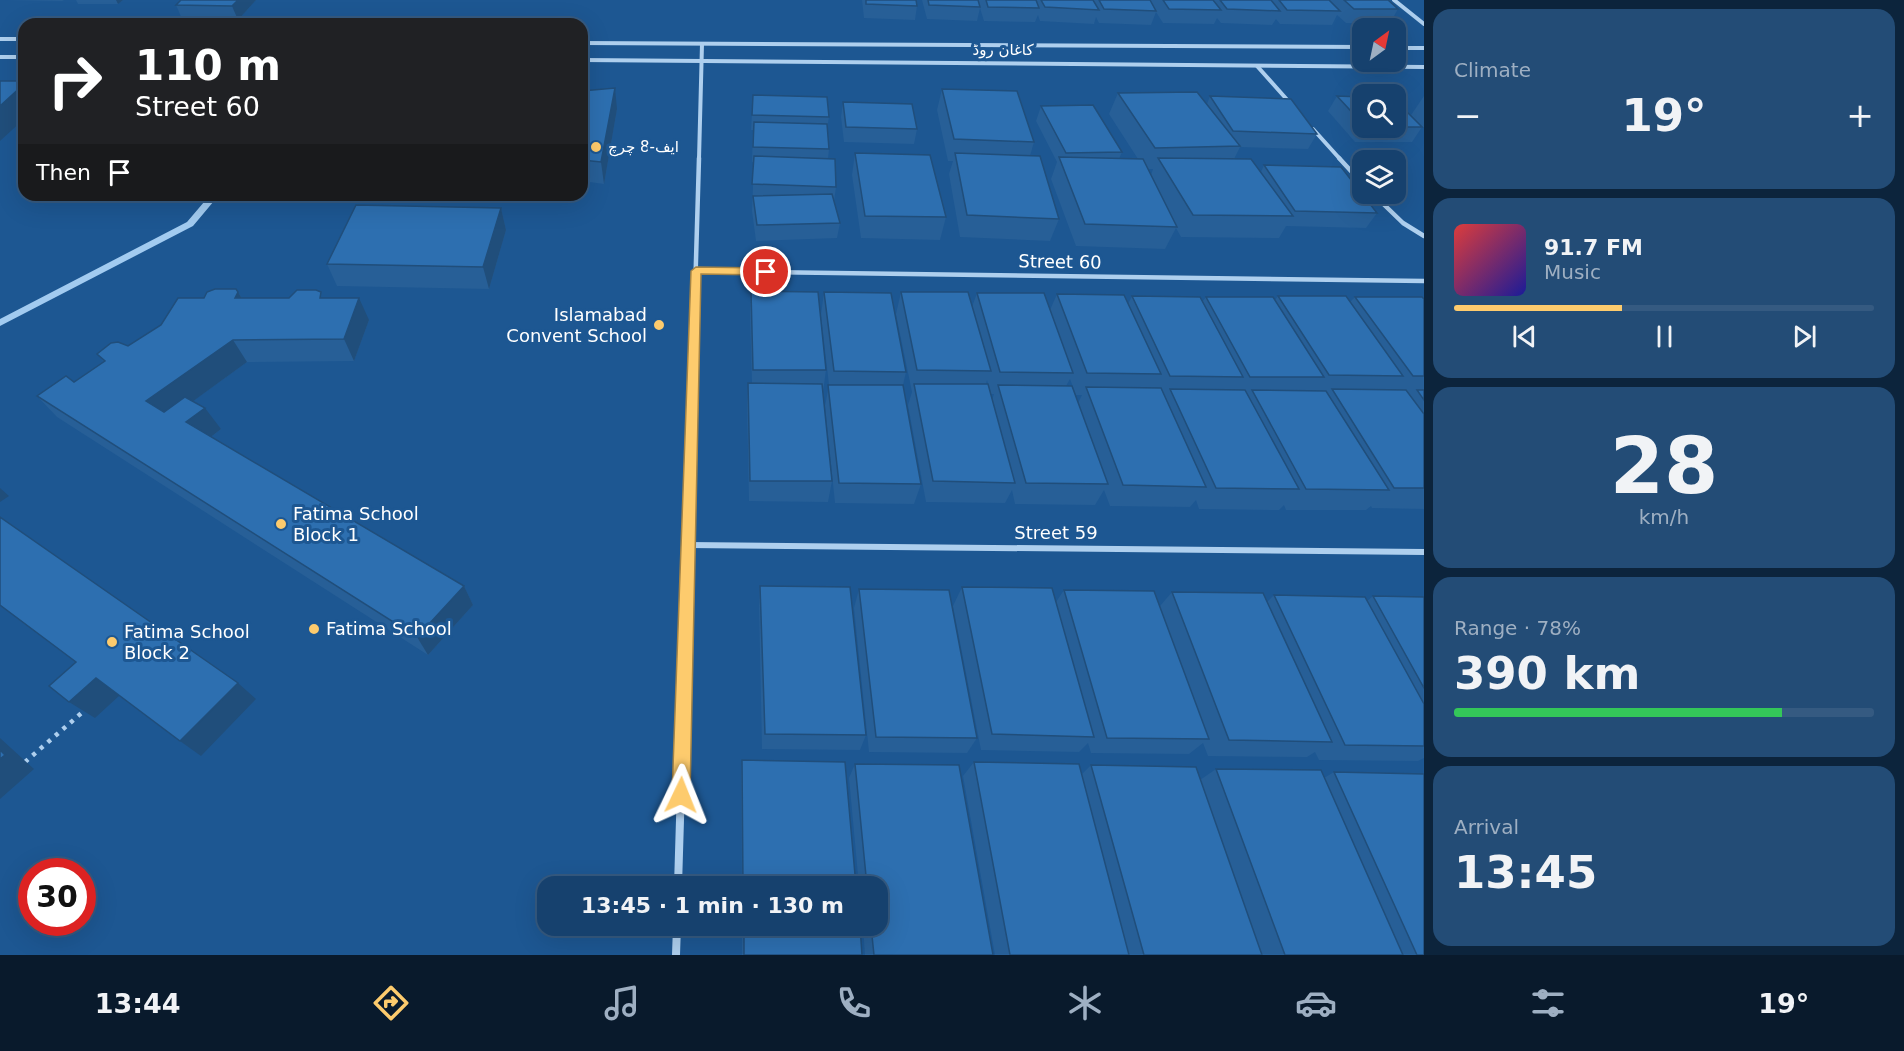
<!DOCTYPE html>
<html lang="en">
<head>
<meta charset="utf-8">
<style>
	:root { --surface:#16416e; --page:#234c76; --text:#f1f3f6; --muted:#9eafc2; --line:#355a81; --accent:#fdcb6d }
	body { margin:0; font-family:"DejaVu Sans","Noto Sans Arabic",sans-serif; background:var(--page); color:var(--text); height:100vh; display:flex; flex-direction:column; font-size:22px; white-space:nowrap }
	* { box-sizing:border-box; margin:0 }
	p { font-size:20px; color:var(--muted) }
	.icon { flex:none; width:33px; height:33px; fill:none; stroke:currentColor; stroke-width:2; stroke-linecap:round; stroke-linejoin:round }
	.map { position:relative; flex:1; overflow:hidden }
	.panel { display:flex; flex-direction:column; gap:9px; padding:9px; background:#0c243c; width:480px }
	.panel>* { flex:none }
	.top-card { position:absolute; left:18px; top:18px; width:570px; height:183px; border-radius:18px; box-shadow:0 6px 24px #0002,0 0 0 2px var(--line); background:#202124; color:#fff; overflow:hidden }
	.needle { width:39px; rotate:33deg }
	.buttons { position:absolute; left:1352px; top:18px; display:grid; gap:12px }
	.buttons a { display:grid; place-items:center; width:54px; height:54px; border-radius:12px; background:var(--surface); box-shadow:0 6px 24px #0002,0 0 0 2px var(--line); font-size:30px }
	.speed { position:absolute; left:18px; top:858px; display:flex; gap:12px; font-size:30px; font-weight:700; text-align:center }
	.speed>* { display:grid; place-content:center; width:78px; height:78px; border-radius:50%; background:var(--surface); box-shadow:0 6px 24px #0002,0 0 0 2px var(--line); line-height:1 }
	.speed .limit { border:9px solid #d22; background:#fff; color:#111 }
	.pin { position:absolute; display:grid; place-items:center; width:51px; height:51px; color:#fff; margin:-26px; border:3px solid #fff; border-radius:50%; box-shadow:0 2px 6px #0007 }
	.me { position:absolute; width:66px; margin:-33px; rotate:2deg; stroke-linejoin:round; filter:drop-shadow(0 0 4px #0008) }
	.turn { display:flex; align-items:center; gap:21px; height:126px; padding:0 18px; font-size:27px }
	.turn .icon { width:78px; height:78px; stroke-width:2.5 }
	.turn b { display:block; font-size:42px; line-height:51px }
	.then { display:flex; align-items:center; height:57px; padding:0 18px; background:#0003; gap:12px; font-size:22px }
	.big { font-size:45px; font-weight:600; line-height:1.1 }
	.panel .widget { flex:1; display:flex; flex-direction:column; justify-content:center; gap:9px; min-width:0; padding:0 21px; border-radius:18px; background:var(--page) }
	.panel .dial { align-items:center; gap:0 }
	.dial b { font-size:78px; line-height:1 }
	.song { display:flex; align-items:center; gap:18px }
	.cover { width:72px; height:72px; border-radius:9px; background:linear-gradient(135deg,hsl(0 70% 55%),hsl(240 70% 35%)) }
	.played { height:6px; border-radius:3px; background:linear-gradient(90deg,var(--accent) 40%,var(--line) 40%) }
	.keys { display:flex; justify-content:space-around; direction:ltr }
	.heat { display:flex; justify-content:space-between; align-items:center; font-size:33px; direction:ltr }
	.charge { height:9px; border-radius:4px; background:linear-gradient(90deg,#34c759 78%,var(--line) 0) }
	.trip { position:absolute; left:537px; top:876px; width:351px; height:60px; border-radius:18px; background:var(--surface); box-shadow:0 6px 24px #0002,0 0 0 2px var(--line); font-weight:600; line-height:60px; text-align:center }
	.menu { display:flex; height:96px; justify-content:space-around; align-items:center; background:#091a2c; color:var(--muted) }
	.menu .icon { width:42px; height:42px }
	.menu .selected { color:var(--accent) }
	.menu b { font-size:27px; color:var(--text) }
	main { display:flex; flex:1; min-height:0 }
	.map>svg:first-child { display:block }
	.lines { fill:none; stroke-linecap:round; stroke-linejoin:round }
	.stream { fill:#a2cbf0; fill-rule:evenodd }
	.path { stroke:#aecfee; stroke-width:4.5; stroke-dasharray:4 6; stroke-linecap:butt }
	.minor-far3 { stroke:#aecfee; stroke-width:4 }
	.minor-far2 { stroke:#aecfee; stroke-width:4.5 }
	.minor-far1 { stroke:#aecfee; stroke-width:6 }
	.minor { stroke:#aecfee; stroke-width:8 }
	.tertiary { fill:#aecfee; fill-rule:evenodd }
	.wall { fill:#275f97; fill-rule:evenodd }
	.shaded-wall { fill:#204e7b }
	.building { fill:#2d6fb0; stroke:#204e7b; stroke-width:1.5 }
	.route { fill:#fdcb6d; stroke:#a48447; stroke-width:1.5 }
	.poi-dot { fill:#fdcb6d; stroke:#1d5792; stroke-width:2 }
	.labels { text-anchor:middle; stroke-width:6; stroke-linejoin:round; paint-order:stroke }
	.far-street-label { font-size:15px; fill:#fff; stroke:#1d5792 }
	.far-poi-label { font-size:15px; fill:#fff; stroke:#1d5792; text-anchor:start }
	.street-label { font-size:18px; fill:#fff; stroke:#1d5792 }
	.poi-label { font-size:18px; fill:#fff; stroke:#1d5792; text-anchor:start }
</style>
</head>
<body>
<main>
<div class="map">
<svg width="1424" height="955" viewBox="0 0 1424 955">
	<rect width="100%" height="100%" fill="#1d5792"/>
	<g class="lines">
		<polygon class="stream" points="210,195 219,195 193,226 0,326 0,319 187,222"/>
		<polyline class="path" points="25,762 85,710"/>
		<g class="minor-far3">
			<polyline points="1394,0 1424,24"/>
			<polyline points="1257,66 1290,103"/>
			<polyline points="1313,129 1340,159"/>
			<polyline points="699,159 702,44"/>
		</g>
		<g class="minor-far2">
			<polyline points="1339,158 1362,183"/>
			<polyline points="1373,194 1403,223 1424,236"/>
			<polyline points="696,271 1424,281"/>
			<polyline points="693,362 699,158"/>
		</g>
		<g class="minor-far1">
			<polyline points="688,545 1424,552"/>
			<polyline points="686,622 693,361"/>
		</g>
		<g class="minor">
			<polyline points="678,886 686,621"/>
			<polyline points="676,955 677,926"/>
		</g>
		<g class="tertiary">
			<rect x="0" y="37" width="24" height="4"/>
			<polygon points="582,41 1362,45 1362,49 582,45"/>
			<rect x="1395" y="46" width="29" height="4"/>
			<rect x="0" y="55" width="24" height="4"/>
			<polygon points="582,58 1424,65 1424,69 582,62"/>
		</g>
	</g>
	<g class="wall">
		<polygon points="4,0 64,0 62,1"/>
		<polygon points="76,0 123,0 118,4 78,4"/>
		<polygon points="256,0 238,20 182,19 176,5"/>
		<polygon points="862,0 916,0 917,6 915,20 864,18"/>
		<polygon points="922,0 1388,0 1398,9 1390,23 1346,23 1337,15 1332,25 1280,24 1276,19 1272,25 1221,23 1217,18 1214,24 1163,23 1156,12 1151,25 1099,23 1096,17 1094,24 1040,21 1038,15 1035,22 984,21 980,8 977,21 927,19"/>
		<polygon points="942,89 1034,142 1030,156 1059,219 1050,241 960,237 949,174 953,161 948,161 937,110"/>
		<polygon points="582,91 617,109 604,184 582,181"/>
		<path d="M1118,93L1207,104L1210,96L1317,134L1308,149L1240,147L1234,159L1261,172L1264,165L1377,213L1366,228L1286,226L1279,238L1181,237L1176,228L1165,249L1076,246L1051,179L1057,162L1036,121L1041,106L1122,152L1119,159H1138L1109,114ZM1148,169H1153L1151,175Z"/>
		<polygon points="753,95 829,117 827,129 829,149 828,159 836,187 834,202 840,223 837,238 756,241 752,211 754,162 752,162 753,130 751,130"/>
		<polygon points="1337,96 1362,97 1362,128 1422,127 1412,142 1355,142 1328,111"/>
		<polygon points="1424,96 1424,128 1411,115"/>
		<polygon points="843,102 917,129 914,144 844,142 841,117"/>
		<polygon points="855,153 946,217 940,240 861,238 852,175"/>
		<polygon points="501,208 506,230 489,289 337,286 327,264"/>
		<polygon points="751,291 826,370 823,392 832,481 828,502 749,501 747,404 748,383 752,383 750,313"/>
		<polygon points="238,292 242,298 324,298 369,320 354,361 247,362 193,401 221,429 211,437 464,586 473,605 428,655 57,417 37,396 74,382 104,362 97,354 128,346 204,298"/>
		<polygon points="824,292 906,372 903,385 921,484 914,504 835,503 825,406 829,385 821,315"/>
		<path d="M901,292L972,307L977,293L1050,310L1057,294L1128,304L1132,296L1202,302L1206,297L1275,300L1278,296L1350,302L1355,297L1424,299V509L1372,508L1371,506L1366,510H1286L1284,505L1279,510L1199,509L1196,500L1190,507L1110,506L1104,490L1095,505L1015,504L1012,490L1005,503L926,502L908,405L912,392L896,314ZM1070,379L1076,395H1082L1078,403L1066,386ZM987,380L991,394H994L992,400L986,384Z"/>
		<polygon points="760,586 866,735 860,750 762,749 759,605"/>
		<polygon points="962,587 1056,602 1064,590 1160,606 1172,592 1267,602 1274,595 1367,601 1373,596 1424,597 1424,758 1418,761 1319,760 1315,752 1307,757 1208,756 1203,743 1189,754 1091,753 1088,743 1079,752 981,750 953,606"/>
		<polygon points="859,589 977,738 967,753 869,752 854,608"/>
		<polygon points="742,760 856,886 742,886 741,775"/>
		<polygon points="974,762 1081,775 1091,765 1200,780 1216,769 1324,778 1334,772 1424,955 995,955 963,776"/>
		<polygon points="855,764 993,955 865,955 863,926 878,926 878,886 859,886 849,778"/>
		<polygon points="742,926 860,926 862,955 742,955"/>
	</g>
	<g class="shaded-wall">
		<polygon points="116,0 123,0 118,4"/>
		<polygon points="238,0 256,0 238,20 232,6"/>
		<polygon points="24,84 24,119 0,141 0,106"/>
		<polygon points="615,88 617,109 604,184 601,162"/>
		<polygon points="501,208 506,230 489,289 483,267"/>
		<polygon points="238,292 251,314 235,298"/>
		<polygon points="359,298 369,320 354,361 344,339"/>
		<polygon points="233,340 247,362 163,423 146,401"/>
		<polygon points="205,408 221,429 203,443 186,422"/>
		<polygon points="0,488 9,496 0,502"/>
		<polygon points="464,586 473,605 428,655 417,637"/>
		<polygon points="96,678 120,695 95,718 69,702"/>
		<polygon points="238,683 256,699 201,756 180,741"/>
		<polygon points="0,738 34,769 0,799"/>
	</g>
	<g class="building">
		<polygon points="181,0 238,0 232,6 176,5"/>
		<polygon points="866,0 916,0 917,6 866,4"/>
		<polygon points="928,0 978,0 980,7 929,5"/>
		<polygon points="986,0 1036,0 1039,8 988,7"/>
		<polygon points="1041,0 1093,0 1099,10 1045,7"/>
		<polygon points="1099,0 1150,0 1156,11 1104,9"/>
		<polygon points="1163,0 1213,0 1221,10 1169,9"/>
		<polygon points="1220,0 1271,0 1280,11 1227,9"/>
		<polygon points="1279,0 1329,0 1340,11 1287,10"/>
		<polygon points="1344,0 1388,0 1398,9 1354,9"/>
		<polygon points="0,81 24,81 24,84 0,106"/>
		<polygon points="615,88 601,162 582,160 582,91"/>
		<polygon points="942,89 1017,91 1034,142 954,139"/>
		<polygon points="1197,92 1240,146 1155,148 1118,93"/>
		<polygon points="753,95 827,97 829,117 752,115"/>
		<polygon points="1210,96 1291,99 1317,134 1233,131"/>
		<polygon points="1337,96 1362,97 1362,123"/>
		<polygon points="1395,100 1422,127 1395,127"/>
		<polygon points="843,102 912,104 917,129 846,127"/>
		<polygon points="1093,105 1122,152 1066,153 1041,106"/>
		<polygon points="754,122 827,124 829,149 753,147"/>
		<polygon points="855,153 930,155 946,217 865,216"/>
		<polygon points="955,153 1040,156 1059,219 967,215"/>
		<polygon points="754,156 835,159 836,187 752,184"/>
		<polygon points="1059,157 1143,159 1177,227 1085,224"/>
		<polygon points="1158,158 1251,159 1293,216 1193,215"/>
		<polygon points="1264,165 1341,167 1377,213 1295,211"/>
		<polygon points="832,194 840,223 757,225 753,196"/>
		<polygon points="356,205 501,208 483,267 327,264"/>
		<polygon points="215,289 236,289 238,292 235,298 289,298 297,290 316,290 321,292 320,298 359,298 344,339 233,340 146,401 164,412 185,397 205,408 186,422 464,586 417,637 37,396 66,376 74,382 105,361 97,354 111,343 118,342 128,346 161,325 178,298 204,298 207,292"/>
		<polygon points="751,291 818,292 826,370 753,370"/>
		<polygon points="824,292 891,293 906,372 834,371"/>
		<polygon points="901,292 968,292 991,371 917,370"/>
		<polygon points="977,293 1044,293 1073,373 1000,372"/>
		<polygon points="1057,294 1124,295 1161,374 1087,373"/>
		<polygon points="1132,296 1200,297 1243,377 1170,376"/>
		<polygon points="1278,296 1346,296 1403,376 1329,375"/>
		<polygon points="1206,297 1273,297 1324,377 1250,377"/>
		<polygon points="1355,297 1422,297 1424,299 1424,376 1413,376"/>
		<polygon points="748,383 822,384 832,481 750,481"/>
		<polygon points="914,384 988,384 1015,483 933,481"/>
		<polygon points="828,385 903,385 921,484 839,483"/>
		<polygon points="998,385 1072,386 1108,484 1026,483"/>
		<polygon points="1086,387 1161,388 1206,487 1123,485"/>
		<polygon points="1170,389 1245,390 1299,489 1216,488"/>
		<polygon points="1332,389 1406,390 1424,414 1424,488 1394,488"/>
		<polygon points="1252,390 1326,391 1389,490 1306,489"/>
		<polygon points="1417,390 1424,390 1424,400"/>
		<polygon points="0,517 238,683 180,741 96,678 69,702 49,686 76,662 0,605"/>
		<polygon points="760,586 850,587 866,735 765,734"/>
		<polygon points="962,587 1052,588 1094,737 992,734"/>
		<polygon points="859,589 949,590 977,738 876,737"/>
		<polygon points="1064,590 1154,591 1209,739 1107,738"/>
		<polygon points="1172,592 1263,593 1332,742 1229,740"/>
		<polygon points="1274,595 1365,597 1424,704 1424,746 1345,745"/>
		<polygon points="1373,596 1424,597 1424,688"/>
		<polygon points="0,750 5,755 0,759"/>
		<polygon points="742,760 845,762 856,886 743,886"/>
		<polygon points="974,762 1079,764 1129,955 1010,955"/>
		<polygon points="855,764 959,765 993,955 874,955 871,926 878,926 878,886 867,886"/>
		<polygon points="1091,765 1196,767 1262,955 1144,955"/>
		<polygon points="1216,769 1321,770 1403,955 1285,955"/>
		<polygon points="1334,772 1424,774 1424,955 1417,955"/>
		<polygon points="744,926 860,926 862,955 744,955"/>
	</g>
	<polygon class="route" points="696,267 766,268 772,272 766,275 701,274 690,795 687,802 681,804 675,802 672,795 691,271"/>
	<g class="poi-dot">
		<circle cx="596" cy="147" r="6"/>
		<circle cx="659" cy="325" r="6"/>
		<circle cx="281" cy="524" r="6"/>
		<circle cx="314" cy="629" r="6"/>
		<circle cx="112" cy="642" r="6"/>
	</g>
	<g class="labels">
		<g class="far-street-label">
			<text x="1003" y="55">کاغان روڈ</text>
		</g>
		<g class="far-poi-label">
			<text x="608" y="152">ایف-8 چرچ</text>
		</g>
		<g class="street-label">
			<text transform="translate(1060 262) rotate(1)" y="6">Street 60</text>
			<text x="1056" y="539">Street 59</text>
		</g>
		<g class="poi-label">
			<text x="647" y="321" text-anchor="end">Islamabad<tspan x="647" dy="21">Convent School</tspan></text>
			<text x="293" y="520">Fatima School<tspan x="293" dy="21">Block 1</tspan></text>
			<text x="326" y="635">Fatima School</text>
			<text x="124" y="638">Fatima School<tspan x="124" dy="21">Block 2</tspan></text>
		</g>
	</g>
</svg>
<div class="buttons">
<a><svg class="needle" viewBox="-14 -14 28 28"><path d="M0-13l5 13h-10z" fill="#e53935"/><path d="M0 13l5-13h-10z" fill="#9eafc2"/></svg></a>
<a><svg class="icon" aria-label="search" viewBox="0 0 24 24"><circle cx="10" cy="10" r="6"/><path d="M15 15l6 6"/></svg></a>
<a><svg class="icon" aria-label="layers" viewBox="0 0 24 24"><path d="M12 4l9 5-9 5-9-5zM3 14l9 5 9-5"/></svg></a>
</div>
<div class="speed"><div class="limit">30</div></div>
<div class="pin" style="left:766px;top:272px;background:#d93025"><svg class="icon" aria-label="arrive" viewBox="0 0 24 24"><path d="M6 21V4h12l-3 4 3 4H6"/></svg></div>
<svg class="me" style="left:681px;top:795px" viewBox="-20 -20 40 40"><path d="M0-17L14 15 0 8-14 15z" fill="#fdcb6d" stroke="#fff" stroke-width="4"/></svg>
<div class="trip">13:45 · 1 min · 130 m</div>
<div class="top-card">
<div class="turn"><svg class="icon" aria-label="right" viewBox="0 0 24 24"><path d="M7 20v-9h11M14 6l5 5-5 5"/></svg><div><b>110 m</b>Street 60</div></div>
<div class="then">Then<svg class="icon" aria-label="arrive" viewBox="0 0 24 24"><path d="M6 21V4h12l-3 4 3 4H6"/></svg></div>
</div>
</div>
<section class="panel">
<div class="widget"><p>Climate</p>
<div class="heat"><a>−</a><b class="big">19°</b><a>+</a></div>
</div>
<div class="widget">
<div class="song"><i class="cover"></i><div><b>91.7 FM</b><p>Music</p></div></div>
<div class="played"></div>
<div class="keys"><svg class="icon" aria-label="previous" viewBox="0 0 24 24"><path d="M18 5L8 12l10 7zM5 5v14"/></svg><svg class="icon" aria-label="pause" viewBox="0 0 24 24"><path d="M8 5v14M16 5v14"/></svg><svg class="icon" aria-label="next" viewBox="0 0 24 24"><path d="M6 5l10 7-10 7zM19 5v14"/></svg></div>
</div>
<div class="widget dial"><b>28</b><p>km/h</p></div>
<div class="widget"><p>Range · 78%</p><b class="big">390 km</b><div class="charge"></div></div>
<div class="widget"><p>Arrival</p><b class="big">13:45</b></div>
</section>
</main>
<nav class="menu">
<b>13:44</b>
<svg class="icon selected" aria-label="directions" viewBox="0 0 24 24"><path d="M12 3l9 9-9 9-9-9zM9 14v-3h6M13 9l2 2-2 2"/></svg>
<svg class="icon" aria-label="music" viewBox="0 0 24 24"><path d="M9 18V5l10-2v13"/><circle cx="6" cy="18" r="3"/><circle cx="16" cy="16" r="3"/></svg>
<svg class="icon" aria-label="phone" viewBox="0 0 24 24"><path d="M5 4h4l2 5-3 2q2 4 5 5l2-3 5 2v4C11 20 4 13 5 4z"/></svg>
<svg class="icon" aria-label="climate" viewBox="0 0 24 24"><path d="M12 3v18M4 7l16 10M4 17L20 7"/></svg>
<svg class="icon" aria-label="car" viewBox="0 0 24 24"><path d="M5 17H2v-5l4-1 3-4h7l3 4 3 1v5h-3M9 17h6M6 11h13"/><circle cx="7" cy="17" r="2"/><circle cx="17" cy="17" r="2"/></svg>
<svg class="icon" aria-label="filters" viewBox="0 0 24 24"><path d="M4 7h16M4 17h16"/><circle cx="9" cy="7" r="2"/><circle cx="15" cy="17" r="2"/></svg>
<b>19°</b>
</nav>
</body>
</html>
